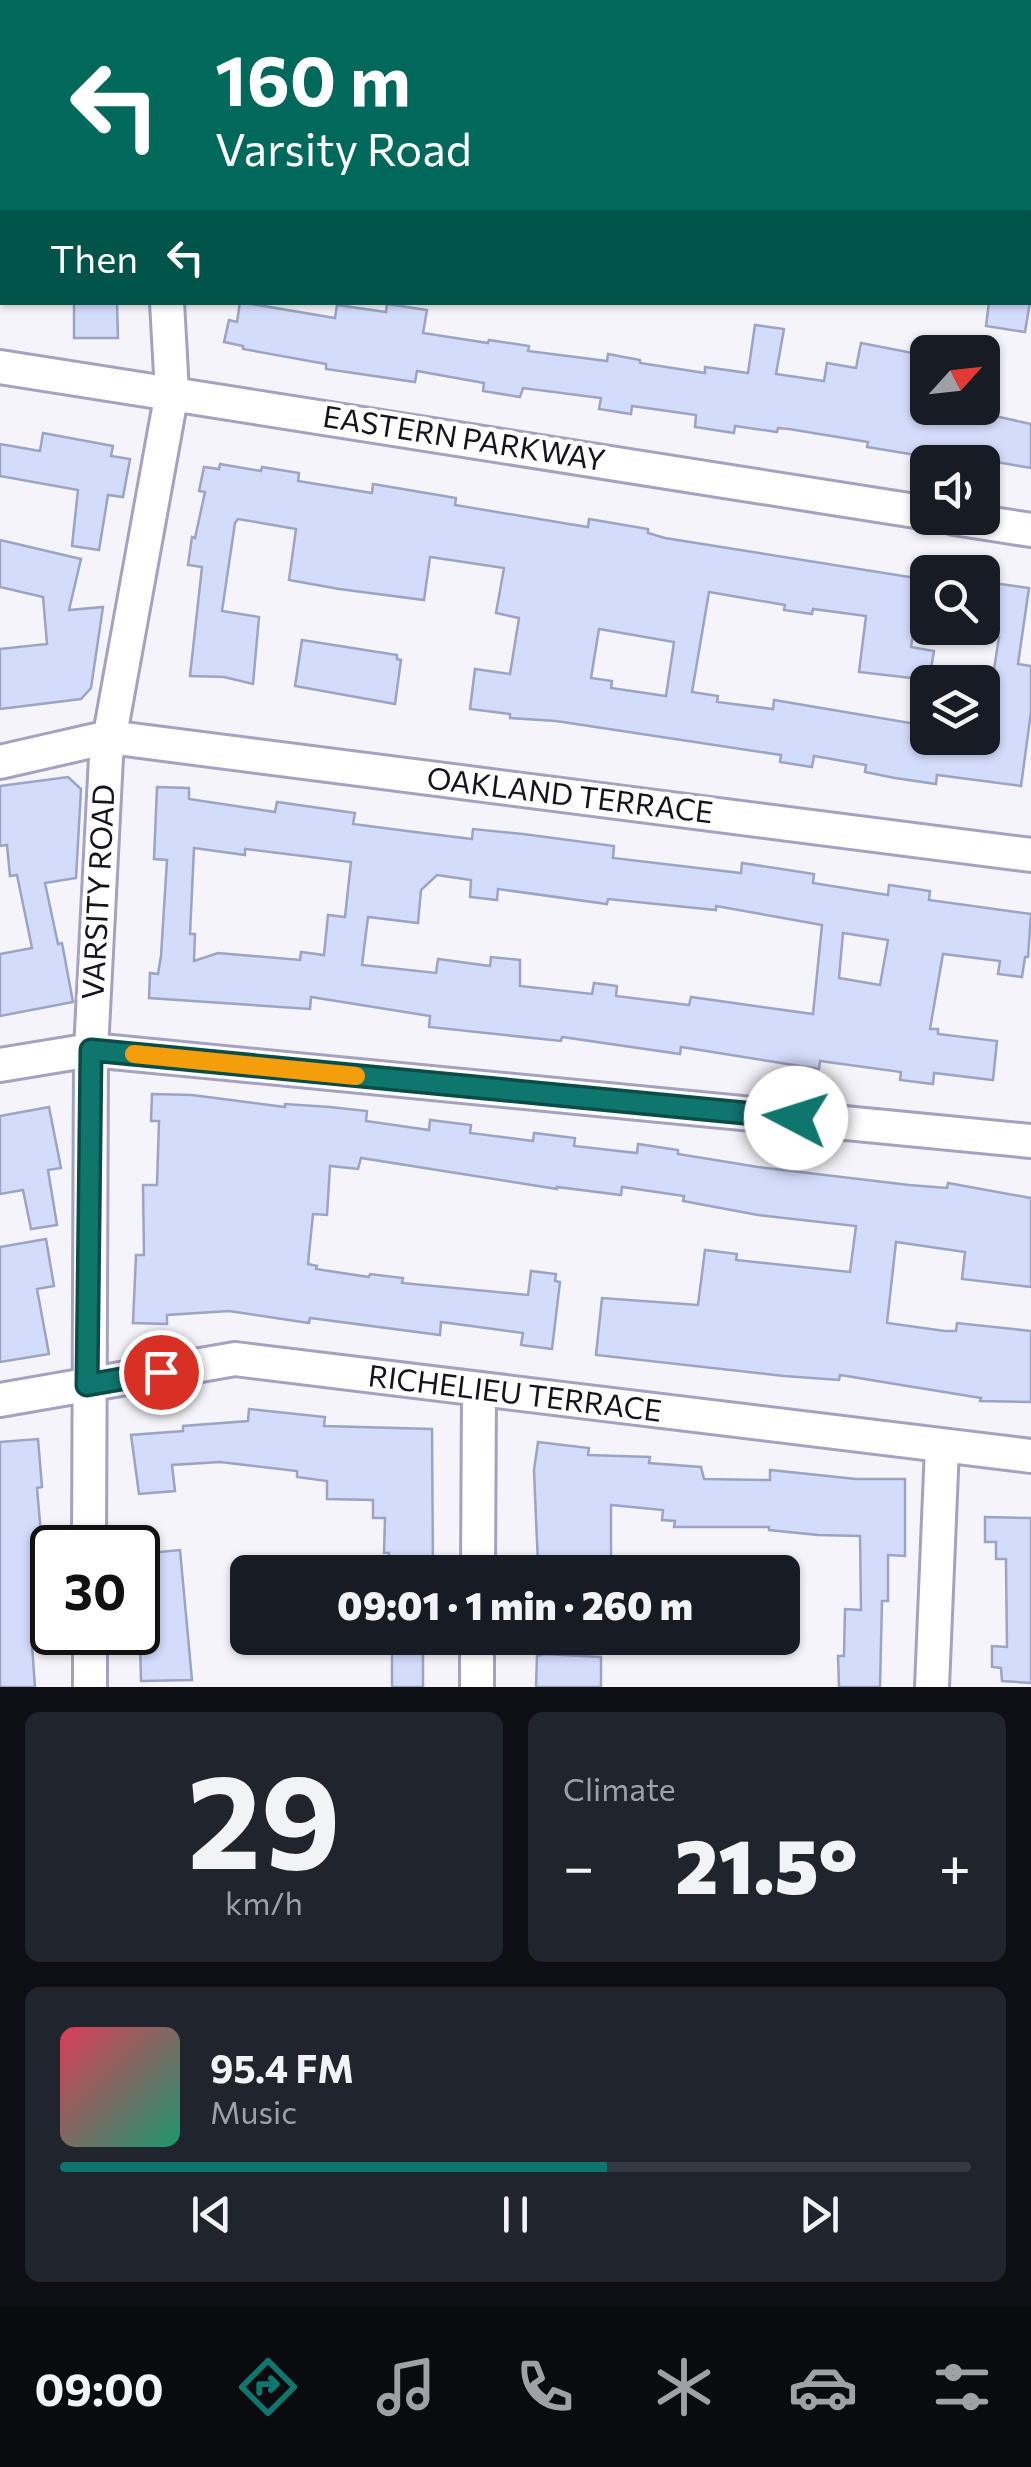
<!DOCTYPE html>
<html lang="en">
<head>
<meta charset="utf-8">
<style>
	:root { --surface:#171b24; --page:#20242c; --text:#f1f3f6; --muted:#9ea1a6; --line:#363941; --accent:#0f766e }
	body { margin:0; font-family:Commissioner,sans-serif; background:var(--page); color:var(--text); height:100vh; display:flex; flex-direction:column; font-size:38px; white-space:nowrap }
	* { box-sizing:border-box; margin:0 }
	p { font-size:32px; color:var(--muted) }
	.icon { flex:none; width:55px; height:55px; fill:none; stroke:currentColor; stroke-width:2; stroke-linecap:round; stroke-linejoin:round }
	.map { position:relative; height:1687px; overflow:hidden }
	.panel { display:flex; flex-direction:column; gap:25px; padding:25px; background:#0d0f14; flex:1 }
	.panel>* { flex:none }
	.hud { position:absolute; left:0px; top:0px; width:1032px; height:305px; box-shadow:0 2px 8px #0004; background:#00695c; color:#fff; overflow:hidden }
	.needle { width:65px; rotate:63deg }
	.buttons { position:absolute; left:910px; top:335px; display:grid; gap:20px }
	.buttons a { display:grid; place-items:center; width:90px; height:90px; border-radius:15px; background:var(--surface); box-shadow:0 2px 8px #0004; font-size:50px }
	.speed { position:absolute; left:30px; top:1525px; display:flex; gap:20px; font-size:50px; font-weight:700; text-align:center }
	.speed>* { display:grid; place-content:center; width:130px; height:130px; border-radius:50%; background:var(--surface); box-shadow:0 2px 8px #0004; line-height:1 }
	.speed .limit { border:5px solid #111; border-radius:15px; background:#fff; color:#111 }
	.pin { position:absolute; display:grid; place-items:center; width:85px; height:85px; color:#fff; margin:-42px; border:5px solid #fff; border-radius:50%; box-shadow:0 2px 10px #0007 }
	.me { position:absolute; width:110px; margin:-55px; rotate:275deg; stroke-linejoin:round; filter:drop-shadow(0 0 8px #0008) }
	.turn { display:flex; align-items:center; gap:35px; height:210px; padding:0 50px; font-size:45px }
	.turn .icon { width:130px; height:130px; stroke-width:2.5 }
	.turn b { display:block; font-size:70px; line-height:85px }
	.then { display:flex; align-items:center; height:95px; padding:0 50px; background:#0003; gap:20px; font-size:38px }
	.big { font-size:75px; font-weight:800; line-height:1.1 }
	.panel .tile { flex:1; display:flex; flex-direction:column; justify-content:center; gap:15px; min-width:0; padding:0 35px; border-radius:15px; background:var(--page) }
	.panel .dial { align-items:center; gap:0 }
	.dial b { font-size:130px; line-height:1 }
	.song { display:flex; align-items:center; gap:30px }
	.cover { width:120px; height:120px; border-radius:15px; background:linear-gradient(135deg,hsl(350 70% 55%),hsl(160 70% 35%)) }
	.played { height:10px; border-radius:5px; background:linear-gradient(90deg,var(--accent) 60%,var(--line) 60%) }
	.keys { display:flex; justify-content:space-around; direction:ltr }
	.heat { display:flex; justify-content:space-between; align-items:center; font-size:55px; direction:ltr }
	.panel .tiles { flex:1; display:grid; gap:25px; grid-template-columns:1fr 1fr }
	.tile:last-child { grid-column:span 2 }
	.trip { position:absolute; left:230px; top:1555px; width:570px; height:100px; border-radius:15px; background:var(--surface); box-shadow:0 2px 8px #0004; font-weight:800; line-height:100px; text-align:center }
	.tab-bar { display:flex; height:160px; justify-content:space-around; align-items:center; background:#090b0e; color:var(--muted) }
	.tab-bar .icon { width:70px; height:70px }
	.tab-bar .on { color:var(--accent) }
	.tab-bar b { font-size:45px; color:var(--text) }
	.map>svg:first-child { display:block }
	.building { fill:#d3dcfb; stroke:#9ca4c3; stroke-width:2.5; fill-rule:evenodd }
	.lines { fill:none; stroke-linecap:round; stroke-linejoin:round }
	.minor-casing { stroke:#a5a1c0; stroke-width:38 }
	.minor { stroke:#fff; stroke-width:32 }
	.route-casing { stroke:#0a4d48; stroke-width:25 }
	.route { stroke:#0f766e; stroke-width:18 }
	.slow { stroke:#f59e0b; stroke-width:18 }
	.labels { text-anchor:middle; stroke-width:9; stroke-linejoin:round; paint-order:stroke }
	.street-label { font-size:30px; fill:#15131e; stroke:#fff }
</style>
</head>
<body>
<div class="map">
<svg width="1031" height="1687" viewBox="0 0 1031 1687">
	<rect width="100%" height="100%" fill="#f4f4fa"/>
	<g class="building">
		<polygon points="74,302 117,302 118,338 74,338"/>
		<polygon points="240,302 335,318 337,305 386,312 387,304 427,310 423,333 488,343 489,340 529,346 528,351 607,361 608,354 640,360 640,363 705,373 705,367 748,373 755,325 784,329 776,374 824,381 827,363 856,368 861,343 928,356 928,408 959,408 1031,424 1031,468 945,453 935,453 934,458 867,447 868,442 789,429 778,428 777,432 735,426 734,433 695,427 696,415 632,406 631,414 599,409 601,398 523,388 520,397 483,391 484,383 417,371 415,382 326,369 326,364 243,349 243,346 224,342 229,320 237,322"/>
		<polygon points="989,302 1030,302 1025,332 986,326"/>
		<polygon points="43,433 113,446 111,456 130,459 123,497 108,495 99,550 72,546 78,490 0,476 0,444 40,451"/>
		<path d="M220,464L261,471L262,467L299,473L298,481L372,493L373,484L456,498L455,505L569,524L588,527L589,519L648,529V533L665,538L922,579L911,647L934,651L929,680L859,672L866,616L813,609L812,614L784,610L785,605L709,592L692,692L718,696L717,702L773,709L774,700L928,726V738H989L996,690L991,689L999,637L979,634L986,582L1029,588L1018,664L1031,666V712L1021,786L937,775L936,784L895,778L865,772L866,765L814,756L812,767L780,762L781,755L556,721L510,718V714L470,709L475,669L510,674L519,618L496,613L504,568L430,557L424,600L339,589L289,580L296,529L238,519L235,523L222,611L259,617L253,684L224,677L190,676L202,567L188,565L192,537L195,538L205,492L199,491L204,467L219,469ZM599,629L674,642L666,696L611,688L612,681L591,678Z"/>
		<polygon points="0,540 81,559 69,610 103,607 91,688 81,699 0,709 0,649 47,644 43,597 0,587"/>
		<polygon points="302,640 397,655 397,659 401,660 395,704 295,686"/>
		<polygon points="68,777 81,789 76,878 45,883 58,944 62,943 73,1002 0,1016 0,954 32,948 17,875 10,876 7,845 0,846 0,786"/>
		<path d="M157,787L189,788V799L242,807L275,812L277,802L355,813L353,824L407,831L472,839L473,829L523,834L614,846L613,858L741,873L742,863L814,874L813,883L888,895L889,885L930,891L929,900L1031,914L1028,957H1025L1022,977L998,974L1000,961L943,954L930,1029H938V1034L997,1041L993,1080L934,1073L933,1084L900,1080L901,1072L820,1061L819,1069L681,1047L680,1054L562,1037L561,1041L429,1027L430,1016L311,997L310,1009L149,998L150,973L158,974L161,956L167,860L154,859ZM194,848L245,855V849L351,862L345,917L328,915L324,955L301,952L300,960L218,953L194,961L195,934H190ZM437,875L471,880L470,897L497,900L498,889L607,904L608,899L716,910V906L822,925L813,1014L691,997L689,1005L616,996L617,986L594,983L592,994L520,986V960L491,957L490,966L438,959L436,973L362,965L368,917L418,923L421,890ZM843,933L888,940L880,985L839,978Z"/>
		<polygon points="152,1094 192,1095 285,1107 285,1104 330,1107 367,1111 366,1121 429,1130 430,1120 471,1125 470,1133 533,1141 534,1133 575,1138 574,1146 637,1153 638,1144 678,1150 678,1154 758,1167 909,1185 947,1188 948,1183 1031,1198 1031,1287 962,1279 965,1252 896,1242 887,1323 945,1331 956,1331 957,1323 1031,1331 1031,1402 980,1401 981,1398 840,1375 839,1380 784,1376 596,1355 602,1298 698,1305 705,1250 737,1254 736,1260 850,1272 856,1226 758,1215 683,1201 684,1196 622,1187 621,1195 557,1187 557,1189 361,1158 358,1169 330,1166 327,1215 313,1214 308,1264 317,1266 316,1269 369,1277 370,1274 403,1278 402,1283 528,1295 531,1271 556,1274 555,1281 560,1282 552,1349 521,1345 523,1333 441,1322 440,1335 310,1318 309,1323 229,1311 167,1315 167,1324 133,1323 136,1255 144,1255 143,1185 157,1185 159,1121 151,1121"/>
		<polygon points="49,1107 61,1168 48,1170 57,1225 31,1229 23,1190 0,1194 0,1116"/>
		<polygon points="46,1239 54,1286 37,1289 49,1354 0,1362 0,1247"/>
		<polygon points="249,1409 325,1417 324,1426 432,1429 433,1569 389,1566 389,1553 384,1553 385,1518 373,1518 373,1500 327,1499 327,1481 297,1477 297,1471 220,1462 172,1465 175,1491 139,1494 131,1435 183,1431 183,1426 248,1421"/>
		<polygon points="38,1439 42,1487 37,1488 42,1545 37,1545 46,1644 32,1645 35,1687 0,1687 0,1442"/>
		<polygon points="538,1442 589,1448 588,1455 650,1457 649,1463 701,1467 704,1479 770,1480 770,1470 856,1479 905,1479 905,1556 888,1555 888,1601 882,1601 880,1687 839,1687 838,1656 844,1656 845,1609 861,1610 860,1536 818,1535 769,1530 769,1527 674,1527 675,1521 662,1520 663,1510 611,1505 611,1572 543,1572 542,1563 538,1563 536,1519 534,1470"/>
		<polygon points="985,1517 1031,1518 1031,1683 1002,1681 1001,1668 992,1667 992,1646 1007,1647 1006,1566 1006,1559 996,1559 996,1542 985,1542"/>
		<polygon points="180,1550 192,1680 141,1681 138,1554"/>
		<rect x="392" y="1638" width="31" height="49"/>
		<polygon points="544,1654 601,1657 601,1687 536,1687 537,1656"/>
	</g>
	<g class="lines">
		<g class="minor-casing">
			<g id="minor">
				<polyline points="151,0 151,2"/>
				<polyline points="1030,209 1031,209"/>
				<polyline points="0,367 928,513"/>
				<polyline points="954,518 1031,530"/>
				<polyline points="0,762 109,737 1031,855"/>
				<polyline points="0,1065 91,1050 1031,1141"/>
				<polyline points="0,1400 235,1359 1031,1456"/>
				<polyline points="89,1548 91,1050 106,757 172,392 167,302"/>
				<polyline points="478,1572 479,1390"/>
				<polyline points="90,1632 90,1687"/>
				<polyline points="477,1687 477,1638"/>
				<polyline points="932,1687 942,1447"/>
			</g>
		</g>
		<use href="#minor" class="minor"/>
	</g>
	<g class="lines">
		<g class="route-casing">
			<polyline id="route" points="161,1372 87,1385 91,1050 796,1118"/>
		</g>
		<use href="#route" class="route"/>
		<polyline class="slow" points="134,1054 356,1076"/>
	</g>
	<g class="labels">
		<g class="street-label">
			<text transform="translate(464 439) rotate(9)" y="10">EASTERN PARKWAY</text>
			<text transform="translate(570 796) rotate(7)" y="10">OAKLAND TERRACE</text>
			<text transform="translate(99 892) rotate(-87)" y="10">VARSITY ROAD</text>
			<text transform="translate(515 1394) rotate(7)" y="10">RICHELIEU TERRACE</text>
		</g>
	</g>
</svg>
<div class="buttons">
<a><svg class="needle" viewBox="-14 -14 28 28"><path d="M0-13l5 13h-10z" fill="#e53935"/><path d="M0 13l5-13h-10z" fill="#9ea1a6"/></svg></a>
<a><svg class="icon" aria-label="sound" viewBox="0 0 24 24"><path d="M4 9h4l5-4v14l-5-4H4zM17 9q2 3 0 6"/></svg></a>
<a><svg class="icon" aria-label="search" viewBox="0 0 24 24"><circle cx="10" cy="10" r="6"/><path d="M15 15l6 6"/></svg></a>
<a><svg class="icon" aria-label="layers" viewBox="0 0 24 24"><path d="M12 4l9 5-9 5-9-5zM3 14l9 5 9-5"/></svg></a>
</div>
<div class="speed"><div class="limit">30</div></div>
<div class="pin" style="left:161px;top:1372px;background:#d93025"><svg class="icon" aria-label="arrive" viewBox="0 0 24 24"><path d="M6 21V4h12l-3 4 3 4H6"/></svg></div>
<svg class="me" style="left:796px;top:1118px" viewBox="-20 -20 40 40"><circle r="19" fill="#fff"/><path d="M0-13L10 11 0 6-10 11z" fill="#0f766e"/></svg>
<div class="trip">09:01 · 1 min · 260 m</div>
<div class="hud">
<div class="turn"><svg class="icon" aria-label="left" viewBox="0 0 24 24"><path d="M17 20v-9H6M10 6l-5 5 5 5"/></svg><div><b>160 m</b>Varsity Road</div></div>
<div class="then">Then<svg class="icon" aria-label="left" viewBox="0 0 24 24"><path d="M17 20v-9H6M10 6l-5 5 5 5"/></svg></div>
</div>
</div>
<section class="panel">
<div class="tiles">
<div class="tile dial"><b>29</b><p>km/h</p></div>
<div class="tile"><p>Climate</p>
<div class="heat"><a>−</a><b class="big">21.5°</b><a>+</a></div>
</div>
<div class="tile">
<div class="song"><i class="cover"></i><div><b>95.4 FM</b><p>Music</p></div></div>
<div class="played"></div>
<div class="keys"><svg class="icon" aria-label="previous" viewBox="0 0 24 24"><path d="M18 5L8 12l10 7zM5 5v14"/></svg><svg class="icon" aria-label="pause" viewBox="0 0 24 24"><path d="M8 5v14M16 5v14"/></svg><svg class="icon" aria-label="next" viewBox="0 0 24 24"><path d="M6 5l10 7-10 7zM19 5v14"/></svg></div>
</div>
</div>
</section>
<nav class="tab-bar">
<b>09:00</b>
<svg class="icon on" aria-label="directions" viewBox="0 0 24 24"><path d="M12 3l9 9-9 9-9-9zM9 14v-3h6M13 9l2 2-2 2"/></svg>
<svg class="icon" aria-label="music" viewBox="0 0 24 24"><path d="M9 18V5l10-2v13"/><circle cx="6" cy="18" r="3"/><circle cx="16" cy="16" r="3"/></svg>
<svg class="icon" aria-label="phone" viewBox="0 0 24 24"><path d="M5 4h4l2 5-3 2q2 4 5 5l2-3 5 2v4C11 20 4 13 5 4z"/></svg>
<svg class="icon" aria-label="climate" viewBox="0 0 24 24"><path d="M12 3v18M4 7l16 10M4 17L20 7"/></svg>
<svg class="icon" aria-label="car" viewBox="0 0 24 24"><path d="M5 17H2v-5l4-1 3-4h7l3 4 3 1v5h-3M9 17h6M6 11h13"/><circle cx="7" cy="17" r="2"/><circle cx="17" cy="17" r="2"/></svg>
<svg class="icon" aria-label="filters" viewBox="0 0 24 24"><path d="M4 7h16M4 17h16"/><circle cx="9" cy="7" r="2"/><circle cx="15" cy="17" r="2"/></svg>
</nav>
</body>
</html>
